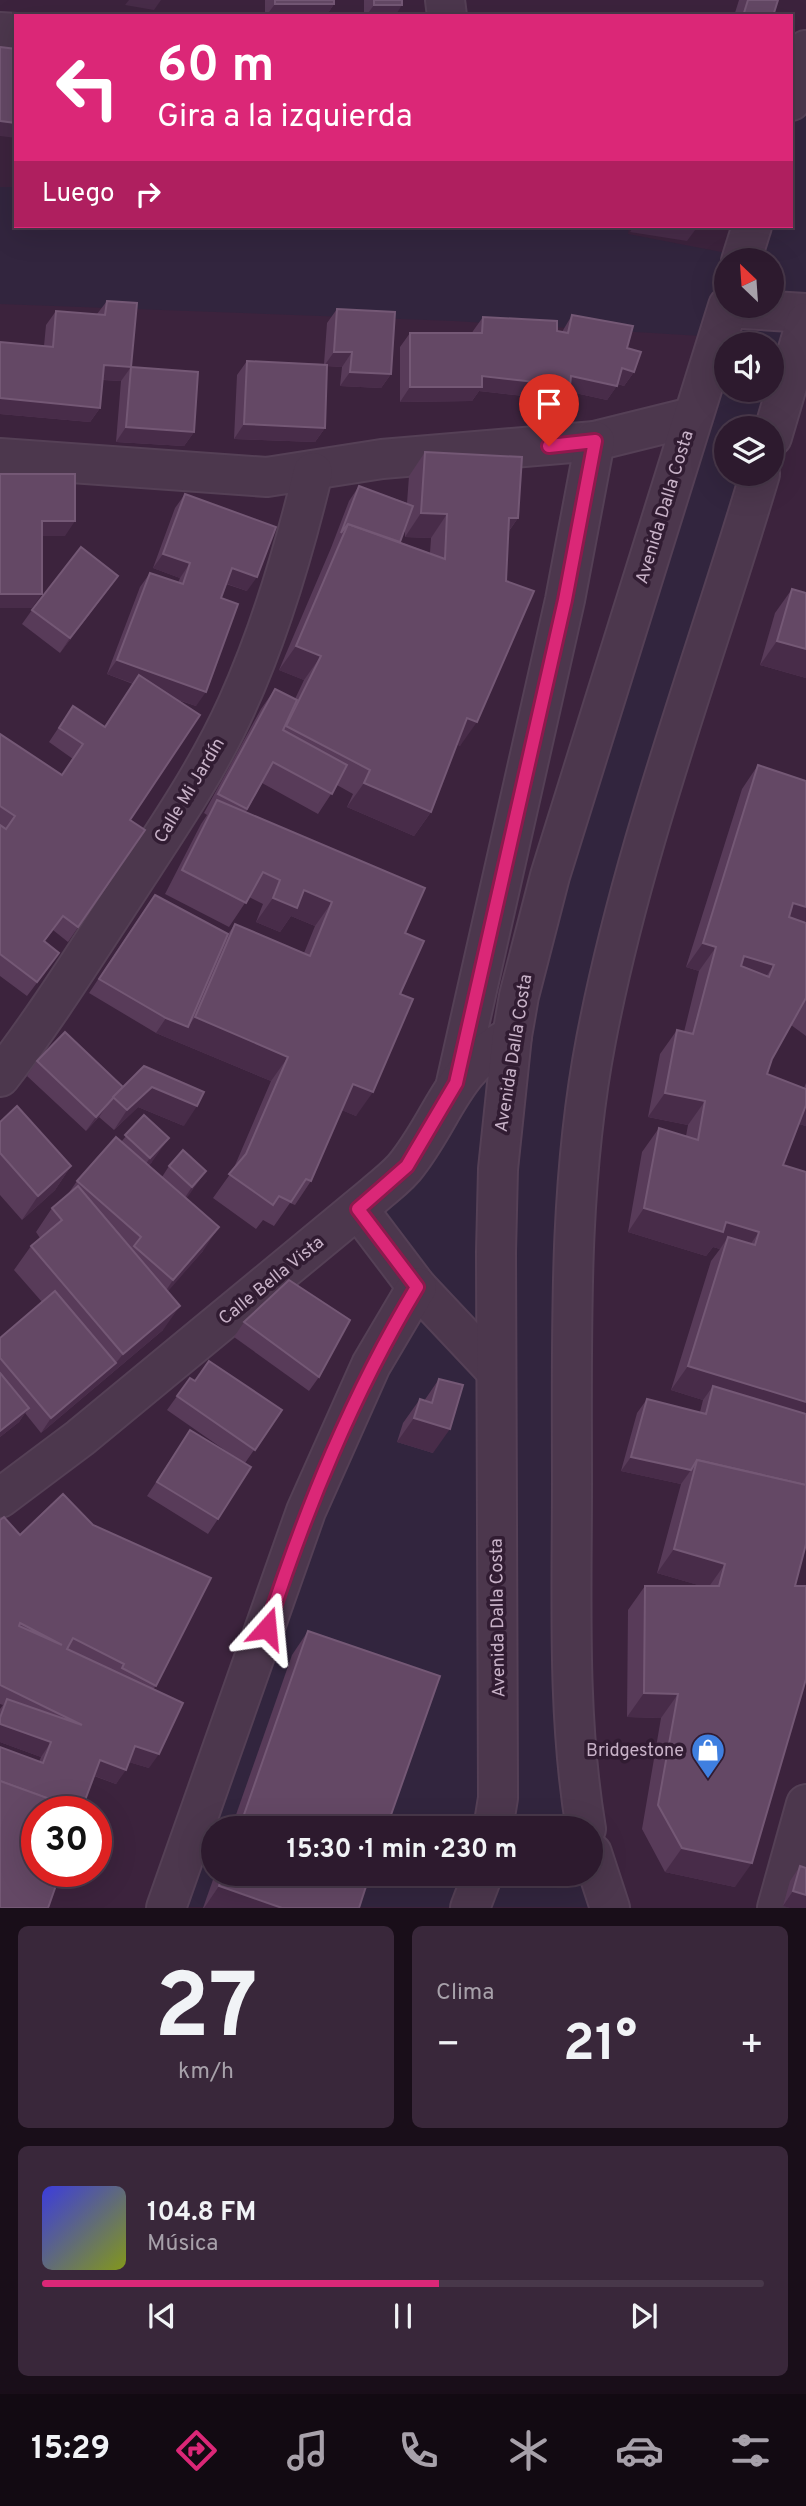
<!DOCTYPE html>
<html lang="es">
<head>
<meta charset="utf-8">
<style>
	:root { --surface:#2d1a2e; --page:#39273a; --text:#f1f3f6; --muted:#a7a1aa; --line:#48384a; --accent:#db2777 }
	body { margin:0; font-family:Overpass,sans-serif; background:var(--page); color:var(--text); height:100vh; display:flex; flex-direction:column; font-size:26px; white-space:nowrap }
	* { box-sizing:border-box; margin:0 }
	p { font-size:23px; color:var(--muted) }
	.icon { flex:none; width:38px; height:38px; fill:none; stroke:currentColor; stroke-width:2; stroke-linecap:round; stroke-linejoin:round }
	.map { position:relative; height:1908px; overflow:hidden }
	.side { display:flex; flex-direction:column; gap:18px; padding:18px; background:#190e19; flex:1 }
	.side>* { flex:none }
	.top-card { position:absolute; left:14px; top:14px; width:779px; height:214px; border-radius:0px; box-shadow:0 7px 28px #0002,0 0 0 2px var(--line); background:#db2777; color:#fff; overflow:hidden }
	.needle { width:46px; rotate:335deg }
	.buttons { position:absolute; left:714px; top:248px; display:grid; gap:14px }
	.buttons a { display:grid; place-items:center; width:70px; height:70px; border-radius:50%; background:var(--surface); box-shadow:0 7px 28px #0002,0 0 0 2px var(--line); font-size:35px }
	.speed { position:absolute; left:21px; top:1796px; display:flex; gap:14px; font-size:35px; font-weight:700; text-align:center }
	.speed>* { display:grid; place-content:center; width:91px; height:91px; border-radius:50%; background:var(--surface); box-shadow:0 7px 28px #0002,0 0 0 2px var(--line); line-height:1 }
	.speed .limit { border:10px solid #d22; background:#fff; color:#111 }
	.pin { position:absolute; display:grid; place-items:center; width:60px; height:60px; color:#fff; margin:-72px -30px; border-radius:50% 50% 50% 0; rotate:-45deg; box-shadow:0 0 7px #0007 }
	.pin .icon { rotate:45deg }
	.me { position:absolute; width:77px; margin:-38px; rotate:18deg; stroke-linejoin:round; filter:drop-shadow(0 0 5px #0008) }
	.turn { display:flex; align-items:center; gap:24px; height:147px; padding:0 28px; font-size:32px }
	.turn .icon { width:91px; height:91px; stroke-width:2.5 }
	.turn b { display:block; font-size:49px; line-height:60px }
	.then { display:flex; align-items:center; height:66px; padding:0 28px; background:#0003; gap:14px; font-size:26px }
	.big { font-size:52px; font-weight:700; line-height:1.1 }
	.side .card { flex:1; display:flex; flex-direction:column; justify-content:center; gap:10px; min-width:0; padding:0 24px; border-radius:10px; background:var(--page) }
	.side .dial { align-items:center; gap:0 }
	.dial b { font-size:91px; line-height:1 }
	.song { display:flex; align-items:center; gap:21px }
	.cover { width:84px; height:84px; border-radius:10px; background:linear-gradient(135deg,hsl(240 70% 55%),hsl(70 70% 35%)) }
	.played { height:7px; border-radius:4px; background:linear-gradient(90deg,var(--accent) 55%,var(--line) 55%) }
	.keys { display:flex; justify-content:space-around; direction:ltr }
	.heat { display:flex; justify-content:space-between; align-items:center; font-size:38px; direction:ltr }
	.side .tiles { flex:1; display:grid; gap:18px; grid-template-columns:1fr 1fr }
	.card:last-child { grid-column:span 2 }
	.trip { position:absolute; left:201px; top:1816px; width:402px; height:70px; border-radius:35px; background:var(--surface); box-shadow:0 7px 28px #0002,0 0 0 2px var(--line); font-weight:700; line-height:70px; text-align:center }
	.menu { display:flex; height:112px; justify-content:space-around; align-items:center; background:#120a12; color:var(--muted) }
	.menu .icon { width:49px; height:49px }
	.menu .active { color:var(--accent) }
	.menu b { font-size:32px; color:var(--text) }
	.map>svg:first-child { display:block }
	.green { fill:#32253e; fill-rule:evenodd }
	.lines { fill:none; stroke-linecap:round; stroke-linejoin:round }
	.minor-casing { stroke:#554056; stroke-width:42 }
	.minor { stroke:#4c374d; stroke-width:38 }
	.wall { fill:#583b59; fill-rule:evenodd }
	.shaded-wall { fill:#482c49 }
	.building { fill:#644865; stroke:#745875; stroke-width:2; fill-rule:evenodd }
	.route-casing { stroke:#8e194d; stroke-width:18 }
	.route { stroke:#db2777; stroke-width:12 }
	.labels { text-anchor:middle; stroke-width:7; stroke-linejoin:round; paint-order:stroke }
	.street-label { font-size:18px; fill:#c8b2c8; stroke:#311c32 }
	.poi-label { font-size:18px; fill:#c8b2c8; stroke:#311c32; text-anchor:end }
</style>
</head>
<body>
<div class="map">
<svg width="806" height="1908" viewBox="0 0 806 1908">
	<rect width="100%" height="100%" fill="#3c233d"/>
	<path class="green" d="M806,50V325L772,429H726V474H761L582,1119L586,1829H214V1874H592L610,1907H166L417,1287L358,1209L491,1048L718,337L454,321L0,304V187H16V226H629L628,234L742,256L752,226H791V101ZM726,261H772V306H726ZM726,345H772V390H726Z"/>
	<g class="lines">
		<g class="minor-casing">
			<g id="minor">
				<polyline points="445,0 447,16"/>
				<polyline points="0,32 16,33"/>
				<polyline points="791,101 806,50"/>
				<polyline points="741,261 752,226"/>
				<polyline points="728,308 806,313"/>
				<polyline points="772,437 806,322"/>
				<polyline points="0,458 267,477 382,459 595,441 692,417"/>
				<path d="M0,1077C45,1019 83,958 123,897C163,835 207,772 237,705C271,630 294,551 313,472"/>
				<polyline points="456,1083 565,600 595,441"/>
				<polyline points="358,1209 417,1287 496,1371"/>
				<path d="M0,1498L80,1438L372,1197C384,1186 399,1176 408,1163C447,1112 451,1069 512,1036"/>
				<polyline points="493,1829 498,1798 496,1252 498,1169 512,1036 519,996 550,876 728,306"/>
				<path d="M586,1829C567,1716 572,1597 572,1483C572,1335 568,1186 596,1040C633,847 704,662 760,474"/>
				<polyline points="592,1853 610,1908"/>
				<polyline points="166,1908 306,1511 371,1365 417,1287"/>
				<polyline points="470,1908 483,1874"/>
				<polyline points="777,1908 806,1804"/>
			</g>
		</g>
		<use href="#minor" class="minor"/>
	</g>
	<g class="wall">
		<polygon points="265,0 334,0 334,4 326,16 265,16"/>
		<polygon points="364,0 402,0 395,16 364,16"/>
		<polygon points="739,0 778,0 773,16 734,16"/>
		<polygon points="107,301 131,367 194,432 184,446 116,442 121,381 103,380 100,408 90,422 0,414 0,342 44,346 46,325 56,311 97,314"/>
		<polygon points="337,309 391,374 381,388 340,386 342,367 327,366 325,428 315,442 234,439 237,375 247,361 324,364 327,323"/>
		<polygon points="572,315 627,348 634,372 624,386 618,384 607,400 566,391 560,400 479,391 472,401 400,402 400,347 410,333 472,333 473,331 483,317 562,332"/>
		<path d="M425,452L518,518L509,531L460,746L457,744L431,812L414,836L347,807L353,794L337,785L318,814L262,783L246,812L405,933L400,994L356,1116L342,1110L311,1181L295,1205L290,1203L274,1226L263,1220L256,1229L213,1198L233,1170L271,1081L156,1033L89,993L145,909L228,934L235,924L304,953L315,926L291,916L280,932L256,922L263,904L249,897L229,927L165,894L201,824L207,815L204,813L261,709L275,689L295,699L304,680L279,670L331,548L349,501L359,486L407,503L409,476ZM405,527V537L431,538L430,553L400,542Z"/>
		<polygon points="185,494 247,591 226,584 221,598 196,706 178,700 130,820 145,830 68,942 53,930 44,942 49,967 27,996 0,976 0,734 62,775 73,759 49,742 73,706 104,727 133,684 107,674 140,587 150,573 178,583 180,578 153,568 175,508"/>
		<polygon points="118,576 60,653 22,624 32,610"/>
		<polygon points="792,589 806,678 760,665 775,613"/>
		<polygon points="758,765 806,781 806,1036 791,1025 772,1059 767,1074 804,1088 806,1083 806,1126 799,1124 783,1165 795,1586 735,1887 665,1872 642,1829 661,1718 627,1717 628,1610 645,1586 702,1586 657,1573 681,1484 621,1471 637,1413 647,1399 700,1412 703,1400 671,1390 711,1261 720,1249 713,1247 706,1256 628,1232 642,1152 659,1128 686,1136 688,1125 648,1117 660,1054 677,1030 684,1032 699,971 686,967 742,789"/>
		<polygon points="37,1061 123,1087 184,1126 138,1107 114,1130 99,1117 86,1131 27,1076"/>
		<polygon points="144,1115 152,1162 148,1166 162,1177 169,1166 206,1171 186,1198 203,1251 167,1291 163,1330 41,1433 25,1413 19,1422 0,1437 0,1338 42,1302 14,1270 31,1246 40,1238 36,1232 52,1208 66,1197 77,1181 121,1142"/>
		<polygon points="0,1122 71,1166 55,1190 22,1220 0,1195"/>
		<polygon points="244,1322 319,1377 309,1391 234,1337"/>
		<polygon points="190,1378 195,1381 282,1410 245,1463 218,1519 208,1534 147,1496 190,1430 236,1458 167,1410"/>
		<polygon points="439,1379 433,1453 397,1442 403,1423 420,1399 424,1401"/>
		<polygon points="0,1520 156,1686 153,1689 149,1768 129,1762 116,1784 94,1776 81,1811 39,1762 41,1757 0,1742 0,1709 3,1705 0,1704"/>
		<polygon points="308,1631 386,1829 231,1829 292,1655"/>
		<polygon points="800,1866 806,1908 790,1908 783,1906 790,1881"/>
		<polygon points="215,1874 370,1874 359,1908 203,1908"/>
	</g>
	<g class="shaded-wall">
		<polygon points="129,0 161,0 154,10 125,5"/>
		<polygon points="275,4 334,4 326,16 266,16"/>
		<polygon points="374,5 402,5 395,16 366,16"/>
		<polygon points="0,121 16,123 16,138 0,136"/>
		<polygon points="634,226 698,226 687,241 630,232"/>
		<polygon points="334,352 352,352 342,367 324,366"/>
		<polygon points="104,365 131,367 121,381 94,379"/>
		<polygon points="622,368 634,372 624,386 612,382"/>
		<polygon points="350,372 391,374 381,388 340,386"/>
		<polygon points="482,376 571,376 617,386 607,400 566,391 560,400 479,391 472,401 400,402 410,387"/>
		<polygon points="0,398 100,408 90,422 0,414"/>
		<polygon points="244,424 325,428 315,442 234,439"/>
		<polygon points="126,427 194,432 184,446 116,442"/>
		<polygon points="421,513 447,514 431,538 405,537"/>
		<polygon points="509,518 518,518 501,542"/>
		<polygon points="42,521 75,521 65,536 32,536"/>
		<polygon points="163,554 190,563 180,578 153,568"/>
		<polygon points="232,568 257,577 247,591 222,582"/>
		<polygon points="118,576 108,590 60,653 70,638"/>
		<polygon points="0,594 42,594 32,608 0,608"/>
		<polygon points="777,641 806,649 806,678 760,665"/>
		<polygon points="296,646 321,656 304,680 279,670"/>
		<polygon points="117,660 206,692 196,706 107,674"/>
		<polygon points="467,718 477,722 460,746 451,742"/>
		<polygon points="364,783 431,812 414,836 347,807"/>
		<polygon points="304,890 332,902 315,926 291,916 280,932 256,922 273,898"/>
		<polygon points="793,903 806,907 806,936 777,927"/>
		<polygon points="703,943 716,947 699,971 686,967"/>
		<polygon points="744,956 774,965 757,989 728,980"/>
		<polygon points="195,1017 288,1057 271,1081 156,1033 166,1018 188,1027"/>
		<polygon points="353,1084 373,1092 356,1116 336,1108"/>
		<polygon points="152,1087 197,1106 184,1126 138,1107 114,1130 127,1110"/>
		<polygon points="665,1093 705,1101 688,1125 648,1117"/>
		<polygon points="806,1102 806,1126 792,1122"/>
		<polygon points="108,1104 99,1117 86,1131 96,1117"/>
		<polygon points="169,1138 152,1162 133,1182 150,1158"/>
		<polygon points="71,1166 55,1190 22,1220 38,1196"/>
		<polygon points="206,1171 189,1195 176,1211 192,1187"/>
		<polygon points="644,1208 726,1222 759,1232 742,1256 728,1237 720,1249 713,1247 706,1256 628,1232"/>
		<polygon points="219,1227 203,1251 157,1304 173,1280"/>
		<polygon points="180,1306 163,1330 41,1433 51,1418 116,1363 123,1354"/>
		<polygon points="688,1366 806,1402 806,1432 713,1386 703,1400 671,1390"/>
		<polygon points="29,1408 19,1422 0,1437 0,1431"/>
		<polygon points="414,1418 450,1429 433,1453 397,1442"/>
		<polygon points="631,1457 691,1470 681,1484 621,1471"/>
		<polygon points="674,1549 725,1564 708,1588 657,1573"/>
		<polygon points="644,1693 678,1694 661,1718 627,1717"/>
		<polygon points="0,1724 51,1742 41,1757 0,1742"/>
		<polygon points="135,1746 159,1754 149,1768 125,1761"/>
		<polygon points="100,1760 126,1770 116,1784 90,1774"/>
		<polygon points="682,1848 752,1863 735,1887 665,1872"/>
		<polygon points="219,1886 282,1908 204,1908"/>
		<polygon points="793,1891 806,1895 806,1908 790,1908 783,1906"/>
	</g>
	<g class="building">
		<rect x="275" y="0" width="59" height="4"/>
		<rect x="374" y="0" width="28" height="5"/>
		<polygon points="748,0 778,0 773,16 743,16"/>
		<polygon points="0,47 16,49 16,123 0,121"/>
		<polygon points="107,301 137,303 131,367 104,365 100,408 0,398 0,342 53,347 56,311 105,315"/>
		<polygon points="337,309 395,312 391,374 350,372 352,352 334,352"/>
		<polygon points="572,315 633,326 627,348 641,352 634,372 622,368 617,386 571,376 570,386 482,376 482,387 410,387 410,333 482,333 483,317 557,321 557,331 568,333"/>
		<polygon points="247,361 327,365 325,428 244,424"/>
		<polygon points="131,367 198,372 194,432 126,427"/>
		<polygon points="425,452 522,457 518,518 509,518 506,581 534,591 477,722 467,718 431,812 364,783 370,770 286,726 321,656 296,646 348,524 445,559 447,514 421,513"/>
		<polygon points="0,474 75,474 75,521 42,521 42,594 0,594"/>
		<polygon points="359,486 413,506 400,542 348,524 341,533"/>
		<polygon points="185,494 276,527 257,577 232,568 221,598 238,604 206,692 117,660 150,573 183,584 190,563 163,554"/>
		<polygon points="81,547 118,576 70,638 32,610"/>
		<polygon points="792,589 806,593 806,649 777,641"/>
		<polygon points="139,675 200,715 130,820 145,830 78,927 63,916 44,941 59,953 37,982 0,954 0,825 6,829 15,816 0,806 0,734 62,775 83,744 59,728 73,706 105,727"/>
		<polygon points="275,689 297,700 283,730 347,765 332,794 273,762 247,809 218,794"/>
		<path d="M758,765L806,781V907L793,903L789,917L806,923V998L772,1059L767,1074L806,1089V1105L783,1165L806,1172V1402L688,1366L728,1237L755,1245L759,1232L726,1222L723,1232L644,1208L659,1128L698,1140L705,1101L665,1093L677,1030L693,1034L716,947L703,943ZM744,956L774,965L769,977L741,966Z"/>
		<polygon points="217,800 425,888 405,933 424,941 400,994 413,999 373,1092 353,1084 311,1181 306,1179 291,1202 279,1196 273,1205 229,1174 246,1154 288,1057 195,1017 235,924 310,956 332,902 304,890 297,908 273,898 280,880 263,872 246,903 182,870"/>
		<polygon points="155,895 228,934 188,1027 166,1018 99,979"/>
		<polygon points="65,1032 123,1087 96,1117 37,1061"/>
		<polygon points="144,1066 204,1092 197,1106 152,1087 127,1110 113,1097"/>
		<polygon points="17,1106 71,1166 38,1196 0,1153 0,1122"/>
		<polygon points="144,1115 169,1138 150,1158 125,1135"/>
		<polygon points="116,1137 219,1227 173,1280 134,1246 141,1237 77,1181"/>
		<polygon points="183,1150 206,1171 192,1187 169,1166"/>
		<polygon points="78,1186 180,1306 123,1354 31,1246 62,1220 52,1208"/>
		<polygon points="289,1280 350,1320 319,1377 244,1322"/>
		<polygon points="55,1291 116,1363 51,1418 0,1358 0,1338"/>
		<polygon points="209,1361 282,1410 255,1450 177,1396 190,1378 195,1381"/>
		<polygon points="0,1373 29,1408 0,1431"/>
		<polygon points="439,1379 463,1385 450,1429 414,1418 420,1399 432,1403"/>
		<polygon points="713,1386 806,1414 806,1485 697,1460 691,1470 631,1457 647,1399 706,1414"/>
		<polygon points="190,1430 251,1467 218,1519 157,1482"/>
		<polygon points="697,1460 806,1485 806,1544 795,1586 806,1586 806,1679 752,1863 682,1848 658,1805 678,1694 644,1693 645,1586 719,1586 725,1564 674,1549"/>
		<path d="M63,1494L93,1525L211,1578L156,1686L122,1668L124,1664L73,1638L67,1649L183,1703L159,1754L135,1746L126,1770L100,1760L81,1811L0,1781V1747L43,1763L51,1742L0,1724V1718L7,1699L82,1725L0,1685V1520L4,1517L20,1535ZM20,1623L62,1645L19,1626Z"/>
		<polygon points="308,1631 440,1676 386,1829 239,1829"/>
		<polygon points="0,1781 83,1811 37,1811 37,1871 61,1871 48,1908 0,1908"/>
		<polygon points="800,1866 806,1868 806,1895 793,1891"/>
		<polygon points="223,1874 370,1874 359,1908 282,1908 219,1886"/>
	</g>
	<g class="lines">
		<g class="route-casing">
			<path id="route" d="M267,1628C306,1508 352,1395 417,1287L358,1209L407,1166L456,1083L565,600L595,441L549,446"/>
		</g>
		<use href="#route" class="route"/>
	</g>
	<defs>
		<g id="shop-pin" transform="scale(1.75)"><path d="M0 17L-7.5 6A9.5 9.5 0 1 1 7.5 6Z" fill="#3f7fe0" stroke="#311c32"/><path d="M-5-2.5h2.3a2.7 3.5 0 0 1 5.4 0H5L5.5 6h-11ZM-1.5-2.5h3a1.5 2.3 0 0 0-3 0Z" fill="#fff"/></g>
	</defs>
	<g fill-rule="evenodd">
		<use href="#shop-pin" x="708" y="1750"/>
	</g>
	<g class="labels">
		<g class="street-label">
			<text transform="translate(664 507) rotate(-73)" y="6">Avenida Dalla Costa</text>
			<text transform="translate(189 790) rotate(-59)" y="6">Calle Mi Jardín</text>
			<text transform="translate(513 1053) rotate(-81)" y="6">Avenida Dalla Costa</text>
			<text transform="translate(271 1280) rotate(-39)" y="6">Calle Bella Vista</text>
			<text transform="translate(497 1618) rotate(-91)" y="6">Avenida Dalla Costa</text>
		</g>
		<g class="poi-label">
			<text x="684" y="1756">Bridgestone</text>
		</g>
	</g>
</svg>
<div class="buttons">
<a><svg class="needle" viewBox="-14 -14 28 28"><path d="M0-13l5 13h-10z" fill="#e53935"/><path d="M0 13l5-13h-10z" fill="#a7a1aa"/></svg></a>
<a><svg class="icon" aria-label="sound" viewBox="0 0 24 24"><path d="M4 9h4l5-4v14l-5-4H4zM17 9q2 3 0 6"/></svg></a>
<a><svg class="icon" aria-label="layers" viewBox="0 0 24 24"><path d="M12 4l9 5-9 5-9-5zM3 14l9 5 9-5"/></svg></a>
</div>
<div class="speed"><div class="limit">30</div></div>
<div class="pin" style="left:549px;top:446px;background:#d93025"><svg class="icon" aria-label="arrive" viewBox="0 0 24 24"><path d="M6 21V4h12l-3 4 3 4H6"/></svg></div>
<svg class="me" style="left:267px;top:1628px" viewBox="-20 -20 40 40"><path d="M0-17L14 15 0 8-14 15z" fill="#db2777" stroke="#fff" stroke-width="4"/></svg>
<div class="trip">15:30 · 1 min · 230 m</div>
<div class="top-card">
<div class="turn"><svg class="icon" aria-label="left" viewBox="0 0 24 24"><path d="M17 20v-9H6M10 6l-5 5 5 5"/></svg><div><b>60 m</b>Gira a la izquierda</div></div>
<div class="then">Luego<svg class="icon" aria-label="right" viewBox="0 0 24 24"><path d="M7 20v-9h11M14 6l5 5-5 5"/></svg></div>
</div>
</div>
<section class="side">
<div class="tiles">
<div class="card dial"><b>27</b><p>km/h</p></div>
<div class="card"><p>Clima</p>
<div class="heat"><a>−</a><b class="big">21°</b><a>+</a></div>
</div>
<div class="card">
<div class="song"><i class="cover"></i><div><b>104.8 FM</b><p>Música</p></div></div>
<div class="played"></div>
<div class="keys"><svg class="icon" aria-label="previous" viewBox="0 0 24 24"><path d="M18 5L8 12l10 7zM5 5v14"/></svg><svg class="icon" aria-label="pause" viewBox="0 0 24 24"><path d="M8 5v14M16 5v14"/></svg><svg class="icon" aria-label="next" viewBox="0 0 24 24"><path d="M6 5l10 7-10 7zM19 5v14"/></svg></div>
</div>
</div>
</section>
<nav class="menu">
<b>15:29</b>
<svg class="icon active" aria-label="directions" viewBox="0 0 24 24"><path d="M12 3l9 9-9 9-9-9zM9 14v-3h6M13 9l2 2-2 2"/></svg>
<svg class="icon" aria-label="music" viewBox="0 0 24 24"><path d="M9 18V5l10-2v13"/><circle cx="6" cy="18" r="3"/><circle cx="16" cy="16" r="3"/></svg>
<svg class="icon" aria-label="phone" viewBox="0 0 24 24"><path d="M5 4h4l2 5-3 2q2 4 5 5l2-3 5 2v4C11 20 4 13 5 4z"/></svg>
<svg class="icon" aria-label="climate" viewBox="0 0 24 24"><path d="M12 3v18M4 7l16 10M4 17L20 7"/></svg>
<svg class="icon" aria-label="car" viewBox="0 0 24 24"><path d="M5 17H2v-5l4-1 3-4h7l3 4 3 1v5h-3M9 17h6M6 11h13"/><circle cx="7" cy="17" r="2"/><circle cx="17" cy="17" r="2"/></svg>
<svg class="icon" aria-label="filters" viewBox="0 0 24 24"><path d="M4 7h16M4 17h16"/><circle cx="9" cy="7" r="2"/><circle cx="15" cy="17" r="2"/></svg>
</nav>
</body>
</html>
